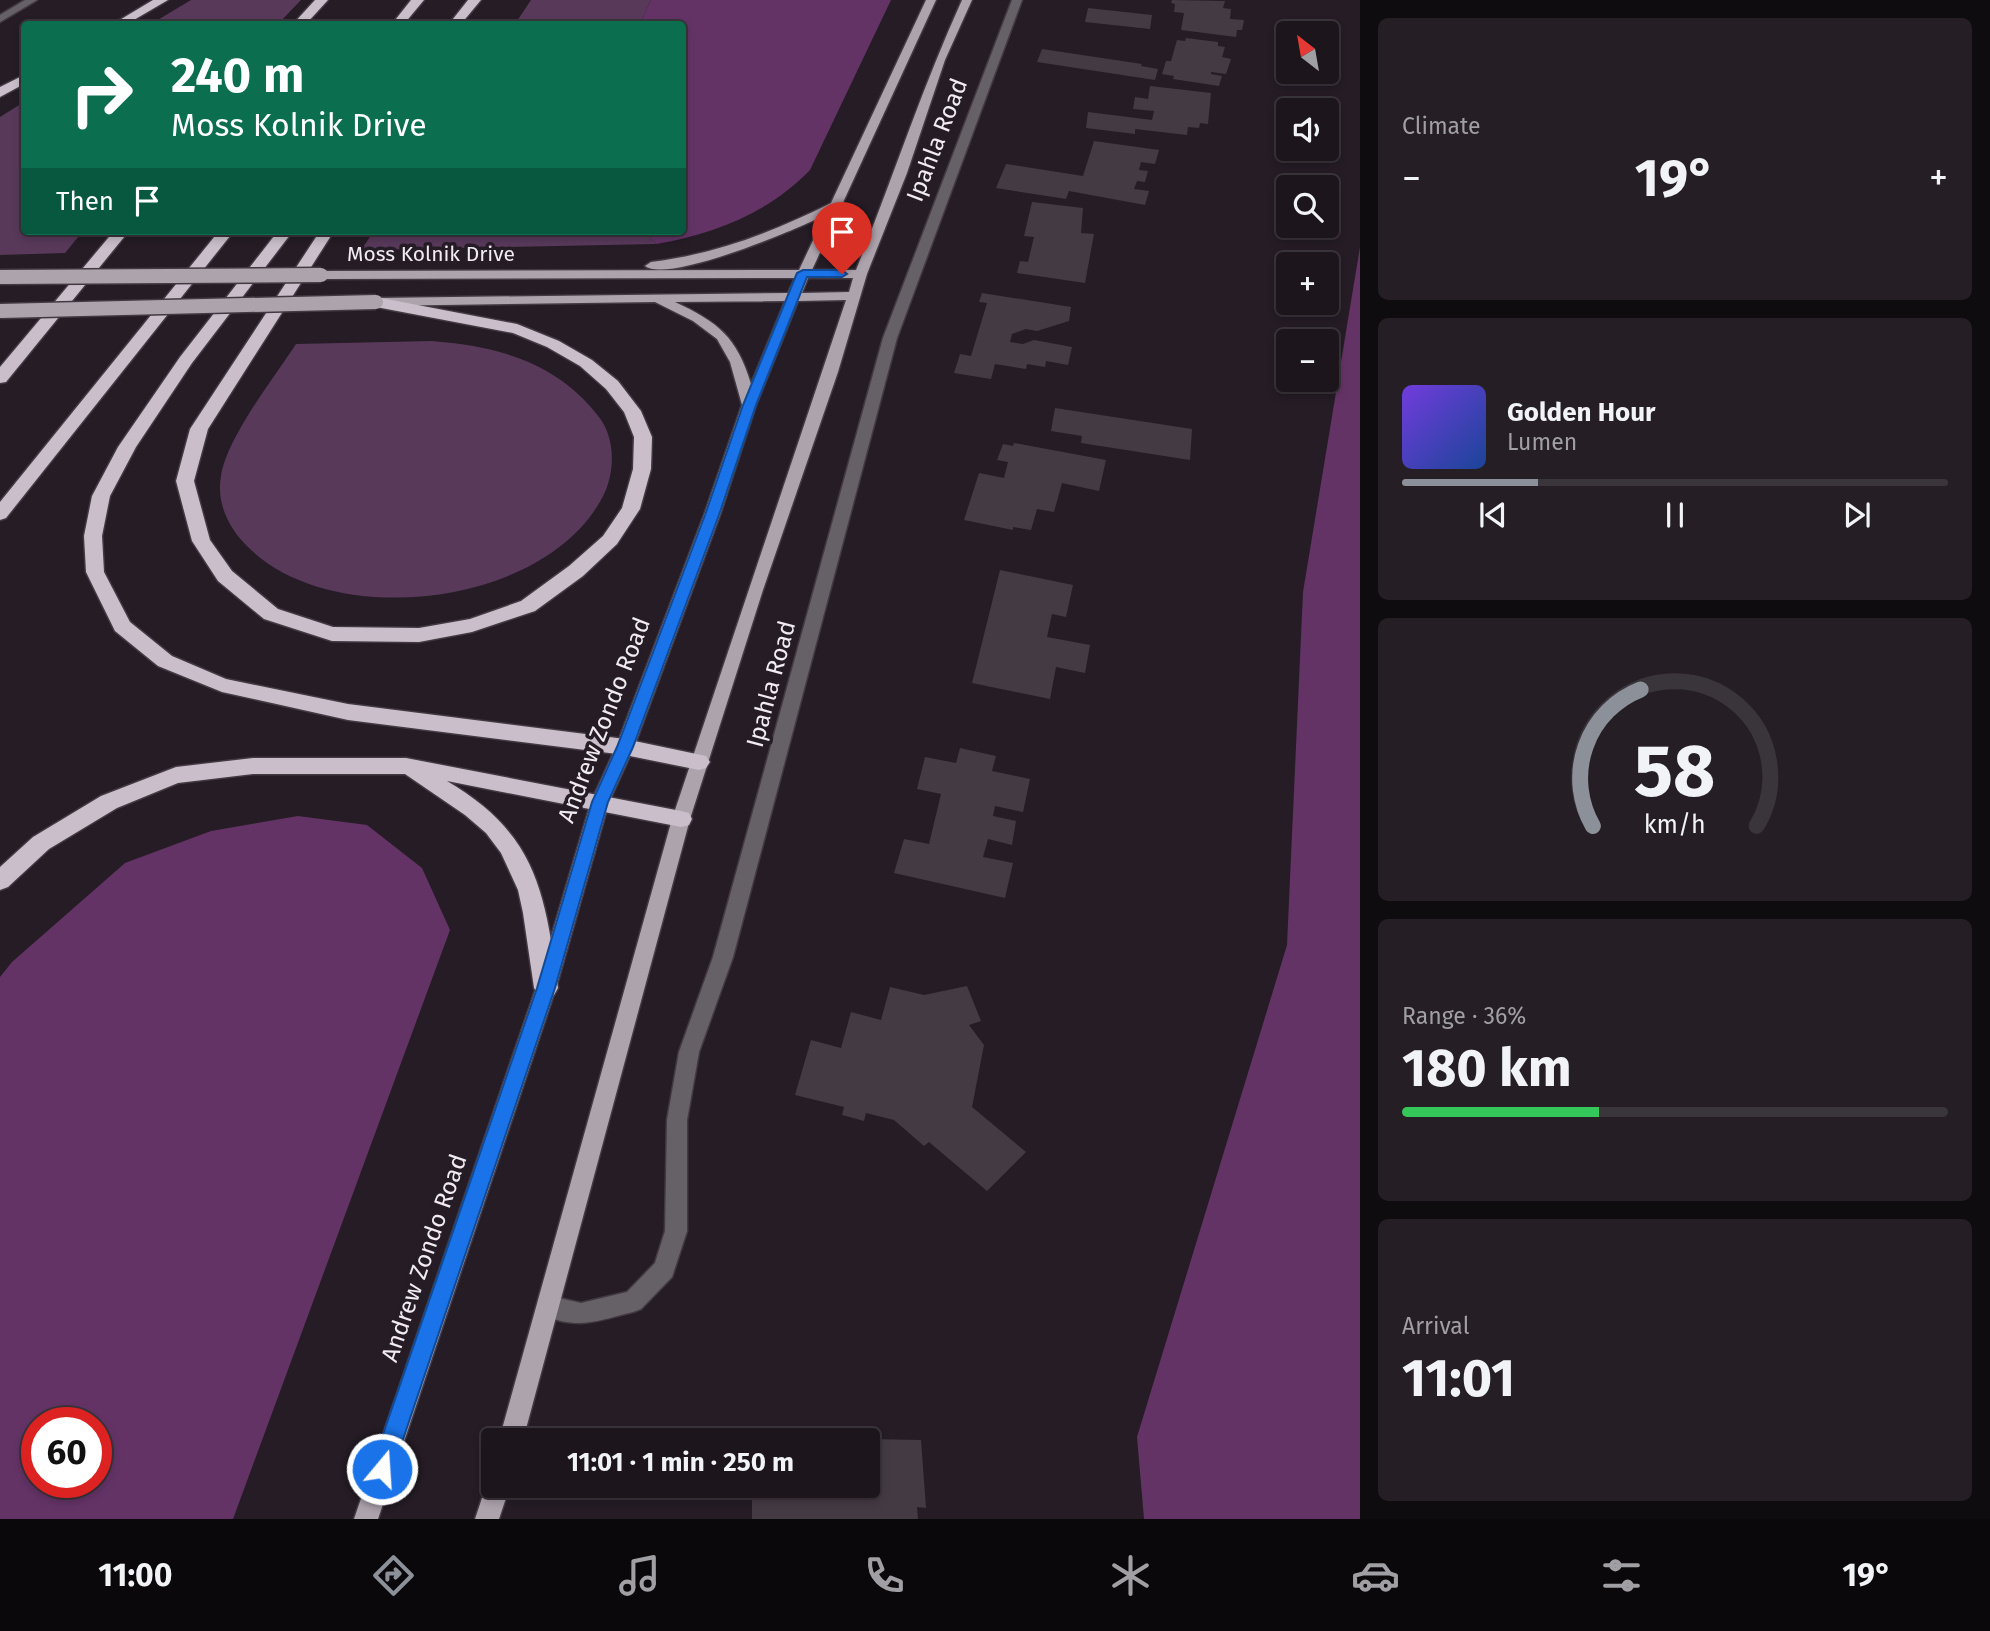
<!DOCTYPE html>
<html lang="en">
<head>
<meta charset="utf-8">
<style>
	:root { --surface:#1c151c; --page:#251e25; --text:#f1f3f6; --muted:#a09fa3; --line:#3a343b; --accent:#8c9099 }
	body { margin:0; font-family:"Fira Sans",sans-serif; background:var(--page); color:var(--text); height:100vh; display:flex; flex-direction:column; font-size:26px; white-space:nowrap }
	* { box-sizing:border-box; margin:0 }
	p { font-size:23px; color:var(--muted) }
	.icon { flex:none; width:38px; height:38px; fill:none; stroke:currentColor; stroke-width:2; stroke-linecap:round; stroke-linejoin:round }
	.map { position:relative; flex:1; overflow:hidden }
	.side { display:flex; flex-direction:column; gap:18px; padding:18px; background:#0f0c0f; width:630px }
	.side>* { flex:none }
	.banner { position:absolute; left:21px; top:21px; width:665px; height:214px; border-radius:7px; box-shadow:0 4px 10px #0003,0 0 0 2px var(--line); background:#0b6e4f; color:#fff; overflow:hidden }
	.needle { width:46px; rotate:329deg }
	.fabs { position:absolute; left:1276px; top:21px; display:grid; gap:14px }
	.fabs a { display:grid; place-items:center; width:63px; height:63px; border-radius:7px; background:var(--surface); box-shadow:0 4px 10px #0003,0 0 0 2px var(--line); font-size:35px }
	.speed { position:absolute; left:21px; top:1407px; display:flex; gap:14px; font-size:35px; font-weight:700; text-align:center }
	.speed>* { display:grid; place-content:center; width:91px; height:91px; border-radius:50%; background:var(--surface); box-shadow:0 4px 10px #0003,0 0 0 2px var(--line); line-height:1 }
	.speed .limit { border:10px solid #d22; background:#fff; color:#111 }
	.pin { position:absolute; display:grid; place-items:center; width:60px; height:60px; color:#fff; margin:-72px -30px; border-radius:50% 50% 50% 0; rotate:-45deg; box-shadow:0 0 7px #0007 }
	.pin .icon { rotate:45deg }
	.me { position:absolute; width:77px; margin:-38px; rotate:18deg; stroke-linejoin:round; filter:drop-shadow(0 0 5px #0008) }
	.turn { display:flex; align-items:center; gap:24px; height:147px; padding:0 35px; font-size:32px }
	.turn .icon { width:91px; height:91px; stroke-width:2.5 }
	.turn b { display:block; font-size:49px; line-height:60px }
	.then { display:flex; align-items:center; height:66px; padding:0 35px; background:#0003; gap:14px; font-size:26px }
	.big { font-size:52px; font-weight:700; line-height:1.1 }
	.side .card { flex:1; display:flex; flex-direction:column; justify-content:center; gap:10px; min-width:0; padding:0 24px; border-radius:10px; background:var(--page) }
	.side .dial { align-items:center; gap:0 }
	.dial svg { height:182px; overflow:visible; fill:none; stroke:var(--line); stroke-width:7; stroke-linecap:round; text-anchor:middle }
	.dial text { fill:var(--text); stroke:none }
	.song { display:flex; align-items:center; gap:21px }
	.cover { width:84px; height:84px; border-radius:10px; background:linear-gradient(135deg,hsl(260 70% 55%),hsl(220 70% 35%)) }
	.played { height:7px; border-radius:4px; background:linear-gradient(90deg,var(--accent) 25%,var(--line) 25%) }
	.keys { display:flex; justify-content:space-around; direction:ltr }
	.heat { display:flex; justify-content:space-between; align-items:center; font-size:38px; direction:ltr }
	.charge { height:10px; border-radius:5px; background:linear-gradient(90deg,#34c759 36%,var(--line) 0) }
	.trip { position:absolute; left:481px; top:1428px; width:399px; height:70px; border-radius:7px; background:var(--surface); box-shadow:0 4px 10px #0003,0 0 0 2px var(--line); font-weight:700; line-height:70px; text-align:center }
	.dock { display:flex; height:112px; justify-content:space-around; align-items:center; background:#0b080b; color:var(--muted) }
	.dock .icon { width:49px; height:49px }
	.dock .on { color:var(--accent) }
	.dock b { font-size:32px; color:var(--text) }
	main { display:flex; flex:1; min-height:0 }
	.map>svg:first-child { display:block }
	.green { fill:#58395a }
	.forest { fill:#633366; fill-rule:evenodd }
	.building { fill:#443a44 }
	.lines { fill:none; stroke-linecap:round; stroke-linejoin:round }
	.minor-casing { stroke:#423942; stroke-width:3 }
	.major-casing { stroke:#423942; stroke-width:3 }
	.highway-casing { stroke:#423942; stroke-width:3 }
	.minor { fill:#666166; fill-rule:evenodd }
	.major { fill:#ada3ad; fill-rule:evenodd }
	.highway { fill:#c9beca; fill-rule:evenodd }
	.major-bridge-casing { stroke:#423942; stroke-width:17; stroke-linecap:butt }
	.major-bridge { stroke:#ada3ad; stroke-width:14 }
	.route { fill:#1a73e8; stroke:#114b97; stroke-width:2 }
	.labels { text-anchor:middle; stroke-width:7; stroke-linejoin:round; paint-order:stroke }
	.far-street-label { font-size:21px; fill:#f1ebf2; stroke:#251c25 }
	.street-label { font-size:24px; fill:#f1ebf2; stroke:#251c25 }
</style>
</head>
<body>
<main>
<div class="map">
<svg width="1360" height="1519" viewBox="0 0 1360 1519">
	<rect width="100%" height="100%" fill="#251c25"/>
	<g class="green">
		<polygon points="191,0 301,0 278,24 151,24"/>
		<polygon points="531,0 651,0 640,24 515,24"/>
		<polygon points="24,102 24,231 83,231 65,253 0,255 0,117"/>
		<polygon points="374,231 644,231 656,244 361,250"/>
		<path d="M432,341C497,346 557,362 599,417C615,438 615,469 605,492C552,606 334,633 248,547C229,529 216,503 221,476C227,437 274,378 296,344Z"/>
	</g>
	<g class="forest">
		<path d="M651,0H891L810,170C769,213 713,234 656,244L644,231H682V24H640Z"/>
		<polygon points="1360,247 1360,1519 1144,1519 1137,1437 1287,945 1303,592"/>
		<path d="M298,816L367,825L422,868L450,930L233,1519H0V977L12,962L125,863L211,831ZM37,1423H96V1482H37Z"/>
	</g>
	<g class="building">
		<polygon points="1172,0 1225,1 1223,8 1231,9 1230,19 1244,20 1242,30 1237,30 1236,37 1181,30 1184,13 1174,12 1175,4 1171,3"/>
		<polygon points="1088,8 1152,15 1150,29 1085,22"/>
		<polygon points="1186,38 1218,42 1218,46 1225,47 1222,57 1231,59 1226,74 1211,72 1211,74 1222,76 1219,86 1173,79 1174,76 1162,74 1166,61 1171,61 1177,40 1185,41"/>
		<polygon points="1042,49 1142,64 1141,66 1158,69 1155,80 1037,62"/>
		<polygon points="1150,86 1211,93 1208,124 1200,123 1199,128 1188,127 1187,135 1135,129 1135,134 1086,128 1088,112 1152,120 1154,111 1133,109 1135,97 1148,99"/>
		<polygon points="1094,141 1159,150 1155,164 1141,162 1139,170 1148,171 1145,182 1137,181 1134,189 1149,191 1145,205 1069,191 1066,199 996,188 1006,164 1083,176"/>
		<polygon points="1032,202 1083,208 1081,233 1094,234 1085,283 1017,273 1020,261 1028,262 1034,237 1024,236"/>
		<polygon points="982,293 1071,307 1069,321 1037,331 1026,329 1012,334 1010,342 1023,344 1034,340 1072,347 1068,365 1046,361 1045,367 1027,364 1026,369 995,364 991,379 954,373 960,354 971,356 987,303 979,302"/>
		<polygon points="1055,408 1192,429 1190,460 1081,443 1082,436 1051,431"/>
		<polygon points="1014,443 1106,460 1099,491 1062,483 1054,512 1037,509 1031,530 1013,527 1013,530 964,520 979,473 1004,478 1008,462 997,460 1003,444 1013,446"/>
		<polygon points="1000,570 1073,585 1066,617 1052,614 1047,637 1090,645 1085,673 1056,667 1050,699 972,683"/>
		<polygon points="960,748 996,756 992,771 1030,779 1023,812 995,806 993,816 1016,821 1012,845 988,839 983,857 1013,863 1005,898 894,873 904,839 929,844 941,794 917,789 925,757 956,763"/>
		<polygon points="967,986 981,1021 969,1025 984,1045 972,1107 1026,1152 987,1191 929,1142 924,1146 894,1120 866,1113 864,1121 842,1115 844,1107 795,1095 811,1040 841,1048 851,1012 881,1020 890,987 924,995"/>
		<polygon points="868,1439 921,1440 926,1508 917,1507 918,1519 752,1519 752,1486 868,1486"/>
	</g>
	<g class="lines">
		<g class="minor-casing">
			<g id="minor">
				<polygon points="25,0 37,0 0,22 0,15"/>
				<path d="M1012,0H1022L897,338L733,957L699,1052L687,1120V1231L672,1277L641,1309L633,1312C596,1321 580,1330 542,1315L539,1307L542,1299L550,1296L581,1303L627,1292L655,1263L665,1231L667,1120L679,1052L713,957L883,338Z"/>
			</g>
		</g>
		<g class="major-casing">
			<g id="major">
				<path d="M926,0H936L812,270H856C892,180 922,88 962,0H972L945,60L907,173L867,274L838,372L763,590L690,819L523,1440H499L672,819L846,300L798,301L756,405L720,515L634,747L609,802L556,988L378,1519H354L536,988L591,802L616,747L704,515L742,405L730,362L717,339L693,321L655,302L376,306L369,302L376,298L788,293L795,278L321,279L315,275L321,271L799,270L825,215C798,229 667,284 645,266L651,262C716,254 773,232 831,203ZM808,278H853L849,292L802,293ZM785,301L751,384C737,337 718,322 675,302Z"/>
				<polygon points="494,1476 494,1486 510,1486 499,1519 475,1519 489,1477"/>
			</g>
		</g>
		<g class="highway-casing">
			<g id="highway">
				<polygon points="153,0 168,0 127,24 113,24"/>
				<polygon points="315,0 328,0 306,24 293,24"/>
				<polygon points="411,0 424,0 404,24 392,24"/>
				<polygon points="468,0 481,0 461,24 449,24"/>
				<polygon points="24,75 24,84 0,97 0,87"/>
				<polygon points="114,231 129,231 6,382 0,383 0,367"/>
				<polygon points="219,231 234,231 6,518 0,520 0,502"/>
				<polygon points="278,231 293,231 192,363 136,447 110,496 102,536 104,572 130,622 172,656 226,679 348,704 625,739 706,756 710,762 706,768 699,770 625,755 348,720 222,692 158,666 115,631 86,572 84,536 92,496 118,447 180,357"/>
				<polygon points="320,231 334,231 208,429 194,481 210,540 232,571 278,609 333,627 419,628 470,619 521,601 569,566 603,536 622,508 633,469 634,437 624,412 606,389 580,366 547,347 513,333 376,307 368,302 376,297 517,324 559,341 592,360 618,381 641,411 652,437 651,469 640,509 617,544 583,576 535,611 472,632 419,642 332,641 264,619 218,581 192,541 176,481 190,429"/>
				<path d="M253,758H406L681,811L689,813L692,819L689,825L681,827L447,781C537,834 545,892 558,988L554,995L546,998L538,995L534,988L523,913L518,890L501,853L486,833L465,815L405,774H253L178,783L117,808L49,849L8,887L0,890V867L33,837L101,796L176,767Z"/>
			</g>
		</g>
		<use href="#minor" class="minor"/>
		<use href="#major" class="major"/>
		<use href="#highway" class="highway"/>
		<g class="major-bridge-casing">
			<g id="major-bridge">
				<polyline points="0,277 321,275"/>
				<polyline points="0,311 376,302"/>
			</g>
		</g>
		<use href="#major-bridge" class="major-bridge"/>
	</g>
	<polygon class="route" points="803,270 842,270 847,274 842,277 807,277 756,405 719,515 633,747 608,802 555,988 393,1469 390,1477 382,1481 374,1477 371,1469 537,988 592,802 617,747 705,515 743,405 797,273"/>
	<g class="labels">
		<g class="far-street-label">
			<text x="431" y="261">Moss Kolnik Drive</text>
		</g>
		<g class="street-label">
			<text transform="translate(937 140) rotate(-69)" y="8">Ipahla Road</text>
			<text transform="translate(771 684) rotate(-75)" y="8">Ipahla Road</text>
			<text transform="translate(604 720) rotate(-69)" y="8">Andrew Zondo Road</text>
			<text transform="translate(424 1258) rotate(-71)" y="8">Andrew Zondo Road</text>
		</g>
	</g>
</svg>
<div class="fabs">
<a><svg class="needle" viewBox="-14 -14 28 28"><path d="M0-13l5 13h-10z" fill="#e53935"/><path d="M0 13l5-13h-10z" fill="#a09fa3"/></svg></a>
<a><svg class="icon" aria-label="sound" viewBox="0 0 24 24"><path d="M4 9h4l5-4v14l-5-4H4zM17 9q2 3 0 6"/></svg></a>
<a><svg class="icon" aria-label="search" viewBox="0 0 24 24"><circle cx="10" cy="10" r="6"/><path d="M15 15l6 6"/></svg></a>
<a>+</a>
<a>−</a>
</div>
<div class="speed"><div class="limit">60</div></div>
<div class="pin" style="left:842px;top:274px;background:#d93025"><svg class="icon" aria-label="arrive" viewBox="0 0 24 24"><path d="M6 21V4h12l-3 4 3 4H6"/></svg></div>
<svg class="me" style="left:382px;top:1469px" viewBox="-20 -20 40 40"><circle r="17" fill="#1a73e8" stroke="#fff" stroke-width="3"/><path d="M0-11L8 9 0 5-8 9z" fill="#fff"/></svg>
<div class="trip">11:01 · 1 min · 250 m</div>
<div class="banner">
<div class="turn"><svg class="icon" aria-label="right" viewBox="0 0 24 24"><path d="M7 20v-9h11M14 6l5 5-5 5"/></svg><div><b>240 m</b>Moss Kolnik Drive</div></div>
<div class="then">Then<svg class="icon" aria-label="arrive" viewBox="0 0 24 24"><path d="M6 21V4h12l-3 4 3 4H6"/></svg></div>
</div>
</div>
<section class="side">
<div class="card"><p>Climate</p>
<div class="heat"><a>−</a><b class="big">19°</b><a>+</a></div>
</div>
<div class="card">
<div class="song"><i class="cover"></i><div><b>Golden Hour</b><p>Lumen</p></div></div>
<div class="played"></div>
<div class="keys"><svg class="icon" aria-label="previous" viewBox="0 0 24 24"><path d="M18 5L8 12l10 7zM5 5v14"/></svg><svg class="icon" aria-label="pause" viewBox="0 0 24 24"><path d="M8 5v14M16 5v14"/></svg><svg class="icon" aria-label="next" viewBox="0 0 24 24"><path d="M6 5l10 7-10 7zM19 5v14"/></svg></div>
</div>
<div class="card dial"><svg viewBox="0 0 100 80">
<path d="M14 69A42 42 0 1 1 86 69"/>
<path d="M14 69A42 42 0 0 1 35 9" stroke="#8c9099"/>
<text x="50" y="56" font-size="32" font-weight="700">58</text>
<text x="50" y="72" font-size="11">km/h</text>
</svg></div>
<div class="card"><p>Range · 36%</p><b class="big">180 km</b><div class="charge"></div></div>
<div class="card"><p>Arrival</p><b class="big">11:01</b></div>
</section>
</main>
<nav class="dock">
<b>11:00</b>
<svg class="icon on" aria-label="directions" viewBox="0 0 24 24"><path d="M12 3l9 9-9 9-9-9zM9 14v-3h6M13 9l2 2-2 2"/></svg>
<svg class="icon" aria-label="music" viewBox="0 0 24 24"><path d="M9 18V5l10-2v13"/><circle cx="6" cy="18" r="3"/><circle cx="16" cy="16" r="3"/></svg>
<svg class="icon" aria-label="phone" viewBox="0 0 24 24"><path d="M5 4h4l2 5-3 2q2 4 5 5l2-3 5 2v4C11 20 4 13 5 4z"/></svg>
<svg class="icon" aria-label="climate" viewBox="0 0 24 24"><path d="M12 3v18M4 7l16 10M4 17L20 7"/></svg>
<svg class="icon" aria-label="car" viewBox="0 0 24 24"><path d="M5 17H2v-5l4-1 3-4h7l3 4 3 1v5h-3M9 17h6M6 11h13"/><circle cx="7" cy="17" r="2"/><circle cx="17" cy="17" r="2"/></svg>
<svg class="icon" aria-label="filters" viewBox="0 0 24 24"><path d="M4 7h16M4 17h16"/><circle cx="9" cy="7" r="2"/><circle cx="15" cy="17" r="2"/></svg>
<b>19°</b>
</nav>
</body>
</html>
